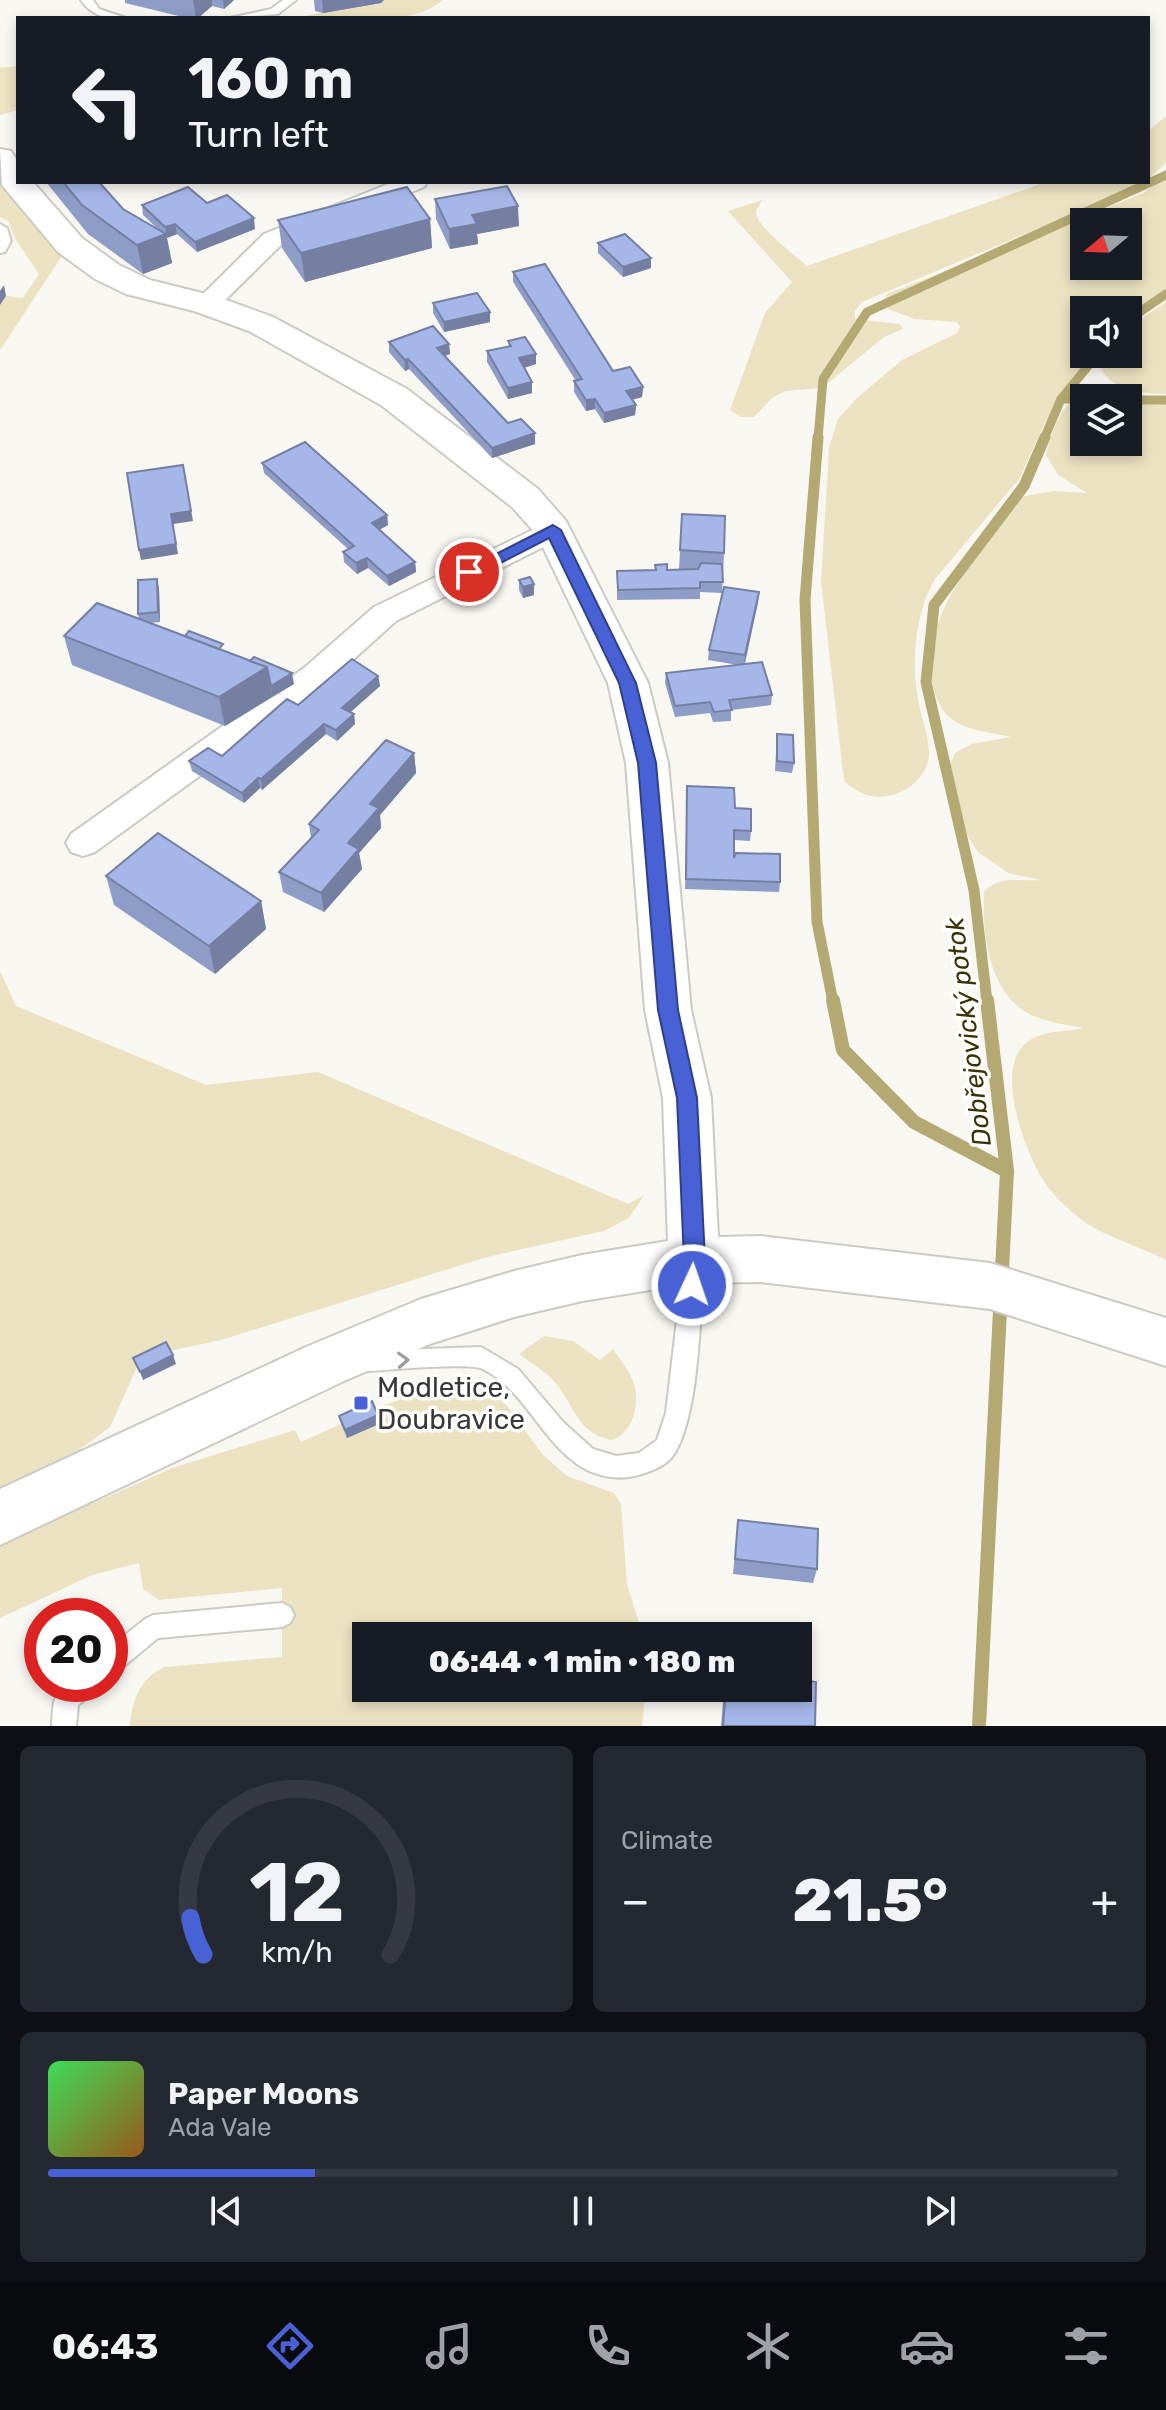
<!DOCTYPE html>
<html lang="en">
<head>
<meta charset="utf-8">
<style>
	:root { --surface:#171b24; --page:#242831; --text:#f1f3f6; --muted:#9ea1a6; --line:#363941; --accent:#4862d6 }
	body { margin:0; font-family:Rubik,sans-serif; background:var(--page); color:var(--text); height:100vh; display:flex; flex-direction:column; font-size:30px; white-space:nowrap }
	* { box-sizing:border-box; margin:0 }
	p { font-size:26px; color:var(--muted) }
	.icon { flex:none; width:44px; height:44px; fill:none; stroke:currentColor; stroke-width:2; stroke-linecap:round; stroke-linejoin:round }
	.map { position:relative; height:1726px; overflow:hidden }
	.drawer { display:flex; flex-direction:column; gap:20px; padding:20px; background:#0d0f14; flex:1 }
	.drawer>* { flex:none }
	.top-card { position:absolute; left:16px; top:16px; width:1134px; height:168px; border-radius:0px; box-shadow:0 4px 12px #0003; background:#171b24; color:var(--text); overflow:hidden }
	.needle { width:52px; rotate:251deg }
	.tools { position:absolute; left:1070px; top:208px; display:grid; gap:16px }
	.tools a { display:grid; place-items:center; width:72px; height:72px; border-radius:0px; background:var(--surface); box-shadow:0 4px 12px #0003; font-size:40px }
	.speed { position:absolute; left:24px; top:1598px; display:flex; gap:16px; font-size:40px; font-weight:700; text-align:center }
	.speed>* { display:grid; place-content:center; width:104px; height:104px; border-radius:50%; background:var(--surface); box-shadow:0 4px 12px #0003; line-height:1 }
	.speed .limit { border:12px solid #d22; background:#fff; color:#111 }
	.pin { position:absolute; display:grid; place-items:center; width:68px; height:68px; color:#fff; margin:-34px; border:4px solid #fff; border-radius:50%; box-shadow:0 2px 8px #0007 }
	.me { position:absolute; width:88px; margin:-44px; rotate:3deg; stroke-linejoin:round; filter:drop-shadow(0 0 6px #0008) }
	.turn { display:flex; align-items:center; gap:28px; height:168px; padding:0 40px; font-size:36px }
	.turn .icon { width:104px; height:104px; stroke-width:2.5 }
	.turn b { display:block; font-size:56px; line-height:68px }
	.big { font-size:60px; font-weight:800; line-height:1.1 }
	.drawer .tile { flex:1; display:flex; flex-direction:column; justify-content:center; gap:12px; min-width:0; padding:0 28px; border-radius:12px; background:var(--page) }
	.drawer .dial { align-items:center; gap:0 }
	.dial svg { height:208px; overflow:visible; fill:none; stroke:var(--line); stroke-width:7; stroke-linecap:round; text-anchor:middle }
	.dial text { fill:var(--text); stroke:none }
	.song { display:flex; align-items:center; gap:24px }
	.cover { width:96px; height:96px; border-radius:12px; background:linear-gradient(135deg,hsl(130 70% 55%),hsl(30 70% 35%)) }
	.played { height:8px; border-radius:4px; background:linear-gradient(90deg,var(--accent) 25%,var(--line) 25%) }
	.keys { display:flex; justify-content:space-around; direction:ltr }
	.heat { display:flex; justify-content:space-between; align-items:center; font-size:44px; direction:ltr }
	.drawer .tiles { flex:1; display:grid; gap:20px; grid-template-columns:1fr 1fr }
	.tile:last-child { grid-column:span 2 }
	.trip { position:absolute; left:352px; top:1622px; width:460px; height:80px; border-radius:0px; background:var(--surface); box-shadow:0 4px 12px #0003; font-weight:800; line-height:80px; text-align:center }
	.dock { display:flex; height:128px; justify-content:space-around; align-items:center; background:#090b0e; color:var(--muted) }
	.dock .icon { width:56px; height:56px }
	.dock .current { color:var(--accent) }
	.dock b { font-size:36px; color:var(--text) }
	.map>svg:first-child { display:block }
	.green { fill:#eae2c0; fill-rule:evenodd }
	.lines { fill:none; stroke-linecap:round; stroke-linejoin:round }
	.stream-far2 { stroke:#b5a973; stroke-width:9 }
	.stream-far1 { stroke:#b5a973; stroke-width:11 }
	.stream { stroke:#b5a973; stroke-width:14 }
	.lane-casing { stroke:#cbcac5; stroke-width:4 }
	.street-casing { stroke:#cbcac5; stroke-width:4 }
	.secondary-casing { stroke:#cbcac5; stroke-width:4 }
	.lane { fill:#fff; fill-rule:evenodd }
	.street { fill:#fff; fill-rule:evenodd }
	.secondary { fill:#fff; fill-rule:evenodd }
	.wall { fill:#8e9dc8 }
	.shaded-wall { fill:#747fa2 }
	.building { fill:#a5b6e8; stroke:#747fa2; stroke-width:2 }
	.oneway { stroke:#9c9c9a }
	.route { fill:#4862d6; stroke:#2f408b; stroke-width:2 }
	.poi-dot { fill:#4862d6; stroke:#fff; stroke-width:3 }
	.labels { text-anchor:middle; stroke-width:7; stroke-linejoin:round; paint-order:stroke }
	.water-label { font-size:26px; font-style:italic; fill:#3b3204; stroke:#fff }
	.near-poi-label { font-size:28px; fill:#383836; stroke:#fff; text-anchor:start }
</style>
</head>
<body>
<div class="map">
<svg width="1166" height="1726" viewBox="0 0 1166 1726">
	<rect width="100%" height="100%" fill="#f9f7f2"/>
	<g class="green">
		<path d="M384,0H443C409,29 339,18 295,18Z"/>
		<polygon points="18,66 18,110 0,115 0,68"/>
		<polygon points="1166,116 1166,163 1148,179 1148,131"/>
		<path d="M1166,175V292L1128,317V310H1084V354H1091L1044,425L1019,479L935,579C915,613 911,661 918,699C921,716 929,737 929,754C928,781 897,801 871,796C861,794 852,788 844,781L821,581L829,448L838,419L857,398L902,360L957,333L960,327L957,322L915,319L888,309L885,301L887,294L1144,193ZM1084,222H1128V266H1084Z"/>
		<polygon points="0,180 64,253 0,350 0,305 6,296 23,298 39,274 16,240 8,221 0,217"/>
		<path d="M1046,182H1143L1130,190L862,302L855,311V319L900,324L903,329L884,337L822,388L785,391L772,398L754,417H741L730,410L765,313L792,282L728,211L762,200C761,203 756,210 756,212C756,227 796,256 807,266Z"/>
		<path d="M1166,302V394C1141,394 1096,388 1099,354H1128V328Z"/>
		<path d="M1078,398H1166V1260C1140,1246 1099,1235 1078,1217C1062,1204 1047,1189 1038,1171C1022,1141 993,1063 1030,1040C1046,1030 1066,1032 1083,1028C1064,1024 1042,1022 1024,1011C988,987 982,932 984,892C999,874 1021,882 1041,880L1008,873L978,852L967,835L950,765L955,753L972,744L1011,737C991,732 963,731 947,715C937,704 933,690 931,676C923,610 985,548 1020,497L1054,491L1087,493L1058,475L1046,455C1051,436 1058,407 1078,398ZM1084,398H1128V442H1084Z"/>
		<polygon points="0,971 16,1006 206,1085 318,1072 628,1204 644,1195 629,1218 604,1231 487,1257 221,1340 169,1351 137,1367 110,1427 64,1461 0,1492"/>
		<path d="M544,1336L573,1341L600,1360L613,1349C620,1360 630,1371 634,1384C640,1404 633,1433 612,1440C581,1435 575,1410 559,1387C548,1373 533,1364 519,1354Z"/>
		<path d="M484,1383L508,1407L543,1455L567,1476L614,1493L621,1504L627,1584L643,1636H366V1688H646L642,1726H130C132,1700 140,1679 164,1667L282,1657V1588L159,1600L143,1589L139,1563L92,1575L0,1618V1544L175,1467L295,1430L301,1442L341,1424L347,1438L379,1424L373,1409C409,1396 438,1386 476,1391Z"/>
	</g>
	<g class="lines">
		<g class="stream-far2">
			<polyline points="1128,320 1166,294"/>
			<polyline points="1061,399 1098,354"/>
			<polyline points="1128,400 1166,400"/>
			<polyline points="818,439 823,379 867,312 1166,175"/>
			<polyline points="1044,439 1061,399 1084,399"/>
		</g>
		<g class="stream-far1">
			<polyline points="818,437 805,600 817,922 833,1002"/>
			<polyline points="987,1002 974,890 926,682 934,605 1024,486 1045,437"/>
		</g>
		<g class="stream">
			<polyline points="833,1000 843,1050 914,1122 1007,1171"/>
			<polyline points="979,1726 1007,1171 987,1000"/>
		</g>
		<g class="lane-casing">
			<g id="lane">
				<path d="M81,0H93L99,9L126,18C105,18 93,17 81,0Z"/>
				<polygon points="283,0 296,0 278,14 230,18 271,9"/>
				<polygon points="0,224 7,228 11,241 5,252 0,253"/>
				<path d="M694,1251L701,1253L704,1260C700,1308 700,1420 672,1457C664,1467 647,1473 634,1476C613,1481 588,1474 572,1460C539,1434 521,1388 483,1369C468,1362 390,1370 368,1371L360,1368L357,1361L360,1354L368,1351L481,1347L518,1369L563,1422L593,1449L616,1456L639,1453L657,1440L666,1413L684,1260L687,1253Z"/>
				<polygon points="282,1603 290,1607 294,1615 290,1623 282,1627 158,1638 118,1671 110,1675 110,1647 145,1619 153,1615"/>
				<path d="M65,1684H96L93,1693L78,1705L76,1726H52C53,1709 52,1695 65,1684Z"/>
			</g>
		</g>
		<g class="street-casing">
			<g id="street">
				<polygon points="393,182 427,182 424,187 282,244 215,310 197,310 193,304 264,234"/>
				<polygon points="553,520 563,523 568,530 563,537 396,621 326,684 95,852 83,856 71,852 66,843 71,834 304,668 374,607"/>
			</g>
		</g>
		<g class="secondary-casing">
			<polygon id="secondary" points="0,149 11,151 18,162 18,182 33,182 82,238 119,265 150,280 218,297 273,317 407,389 538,489 566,521 648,683 668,763 691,1010 711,1098 718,1237 760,1236 990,1263 1166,1318 1166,1366 990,1309 760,1282 694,1283 582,1301 514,1317 430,1344 344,1381 0,1545 0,1489 306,1347 421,1299 514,1271 582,1255 668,1241 663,1098 645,1010 626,763 608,683 537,535 512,507 381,405 249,331 194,311 126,294 95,279 58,252 2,185"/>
		</g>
		<use href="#lane" class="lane"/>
		<use href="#street" class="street"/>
		<use href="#secondary" class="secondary"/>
	</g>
	<g class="wall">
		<polygon points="125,0 234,0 224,9 212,6 198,18 187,18 125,3"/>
		<polygon points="314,0 384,0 381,3 323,13 315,11"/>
		<polygon points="46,182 99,182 123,209 158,229 143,215 142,205 207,203 255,229 197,252 177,234 167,238 172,263 143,274 88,234"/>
		<polygon points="435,199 519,226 477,234 478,244 450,249 436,219"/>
		<polygon points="430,219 432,248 305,282 282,248 278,220"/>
		<polygon points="598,243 651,258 651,268 623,277 598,253"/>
		<polygon points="513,272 613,371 643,387 642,397 632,400 636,405 635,415 604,423 595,409 586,411 574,392 574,381 576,381 513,282"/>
		<polygon points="433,303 490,312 490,322 444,332 433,313"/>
		<polygon points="508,341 536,354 536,364 524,368 532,382 532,393 508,399 487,362 487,351 509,347"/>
		<polygon points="389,342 449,344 450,354 445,356 508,423 535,444 492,458 409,369 405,371 389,352"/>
		<polygon points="262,463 387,515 388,525 379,530 415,562 416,572 389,586 368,568 357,574 344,562 343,552 348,549 264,473"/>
		<polygon points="682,514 724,553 722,593 700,592 700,599 617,600 617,571 679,569"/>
		<polygon points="157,579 159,589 160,622 151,623 224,651 294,684 225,726 72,665 64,636 139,619 138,614"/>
		<polygon points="519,580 534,584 534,595 523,598 519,590"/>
		<polygon points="758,602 745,664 772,695 771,705 731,710 731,721 713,722 710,713 675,717 665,683 666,673 738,665 708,660 709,650"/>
		<polygon points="378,676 380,686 350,712 354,714 355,724 337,741 326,734 262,790 260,788 244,803 192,771 189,761 222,756 298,705"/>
		<polygon points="777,734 794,763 792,773 775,771"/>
		<polygon points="414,753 416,773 380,815 381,828 359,853 362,869 324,912 283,892 279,872 311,838 309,824"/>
		<polygon points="687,786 735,808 751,831 750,841 734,840 734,858 780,882 779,892 685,889"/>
		<polygon points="106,876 261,901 266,929 215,974 114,905"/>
		<polygon points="378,1415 379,1424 347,1438 341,1424 339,1416"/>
		<polygon points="738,1520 817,1569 813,1583 733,1574"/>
		<polygon points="724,1688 798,1688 815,1726 721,1726"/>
	</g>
	<g class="shaded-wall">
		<polygon points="193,0 212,0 212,6 198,18 196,18"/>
		<polygon points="223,0 234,0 224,9"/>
		<polygon points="322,0 384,0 381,3 323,13"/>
		<polygon points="518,206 519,226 477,234 478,244 450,249 449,229 472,215"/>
		<polygon points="254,218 255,229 197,252 195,242"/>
		<polygon points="430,219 432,248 305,282 301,253"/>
		<polygon points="175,224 177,234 167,238 165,227"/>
		<polygon points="166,234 172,263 143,274 137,245"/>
		<polygon points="651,258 651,268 623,277 623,267"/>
		<polygon points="4,285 6,296 0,305 0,291"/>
		<polygon points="490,312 490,322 444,332 444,322"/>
		<polygon points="449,344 450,354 438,358 437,348"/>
		<polygon points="536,354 536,364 519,369 519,358"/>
		<polygon points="408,359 409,369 405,371 405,360"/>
		<polygon points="532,382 532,393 508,399 508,388"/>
		<polygon points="643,387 642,397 626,401 626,391"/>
		<polygon points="595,399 595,409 586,411 586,400"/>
		<polygon points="636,405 635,415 604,423 604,413"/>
		<polygon points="535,433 535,444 492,458 492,448"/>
		<polygon points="183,465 193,521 173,524 178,554 141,560 139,550 171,514"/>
		<polygon points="387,515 388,525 373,533 372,523"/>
		<polygon points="367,558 368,568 357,574 356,563"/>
		<polygon points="415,562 416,572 389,586 387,576"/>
		<polygon points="157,579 159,589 160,622 158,612"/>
		<polygon points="534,584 534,595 523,598 523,587"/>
		<polygon points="759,592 758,602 744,665 745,655"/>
		<polygon points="267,667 272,697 225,726 219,697"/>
		<polygon points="292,673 294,684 272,697 271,686"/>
		<polygon points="378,676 380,686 344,718 342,708"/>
		<polygon points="354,714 355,724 337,741 336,730"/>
		<polygon points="324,724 326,734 262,790 261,779"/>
		<polygon points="414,753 416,773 380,815 381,828 359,853 362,869 324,912 321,893 370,804"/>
		<polygon points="258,778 260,788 244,803 242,793"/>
		<polygon points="261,901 266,929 215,974 209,946"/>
		<polygon points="173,1355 176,1364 143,1380 140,1372"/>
		<polygon points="378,1415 379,1424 347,1438 345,1430"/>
	</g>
	<g class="building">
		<polygon points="63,182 99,182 123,209 166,234 137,245 82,205"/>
		<polygon points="507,186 518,206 472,215 477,224 449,229 435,199"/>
		<polygon points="188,187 207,203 227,195 254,218 195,242 175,224 165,227 142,205"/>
		<polygon points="407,187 430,219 301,253 278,220"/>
		<polygon points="625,234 651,258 623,267 598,243"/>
		<polygon points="545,264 613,371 630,367 643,387 626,391 636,405 604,413 595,399 586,400 574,381 582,379 513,272"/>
		<polygon points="477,293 490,312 444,322 433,303"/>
		<polygon points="433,326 449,344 437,348 508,423 521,419 535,433 492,448 408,359 405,360 389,342"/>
		<polygon points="525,337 536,354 519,358 532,382 508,388 487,351 511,346 508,341"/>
		<polygon points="305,442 387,515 372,523 415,562 387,576 367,558 356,563 343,552 354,546 262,463"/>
		<polygon points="183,465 191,511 171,514 176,544 139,550 127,473"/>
		<polygon points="682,514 725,516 724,553 680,550"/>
		<polygon points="701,563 722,564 723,582 700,582 700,588 618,590 617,571 656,570 655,565 667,564 667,570 698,569"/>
		<polygon points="530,577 534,584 523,587 519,580"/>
		<polygon points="157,579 158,612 138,614 138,580"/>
		<polygon points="724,587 759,592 745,655 709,650"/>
		<polygon points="97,603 267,667 219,697 64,636"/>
		<polygon points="189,631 223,644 219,649 185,636"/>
		<polygon points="254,657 292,673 271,686 267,667 250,661"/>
		<polygon points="352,659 378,676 342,708 354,714 336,730 324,724 261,779 258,778 242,793 189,761 208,748 222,756 287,699 298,705"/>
		<polygon points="762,662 772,695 729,700 732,710 714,712 710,702 675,706 666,673"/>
		<polygon points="777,734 793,735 794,763 777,761"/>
		<polygon points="386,740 414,753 370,804 379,808 348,843 359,849 321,893 279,872 319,830 309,824"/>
		<polygon points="687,786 734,788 735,808 751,809 751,831 734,830 734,858 736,853 780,854 780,882 686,879"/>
		<polygon points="158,833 261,901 209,946 106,876"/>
		<polygon points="166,1342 173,1355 140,1372 133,1358"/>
		<polygon points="372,1401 378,1415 345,1430 339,1416"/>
		<polygon points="738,1520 818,1529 817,1569 735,1559"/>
		<polygon points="798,1679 816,1682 815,1726 723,1726 726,1688 798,1688"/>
	</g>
	<defs><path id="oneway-chevron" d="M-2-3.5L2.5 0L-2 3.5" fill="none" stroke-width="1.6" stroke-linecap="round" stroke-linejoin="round" transform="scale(2)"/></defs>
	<use class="oneway" href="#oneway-chevron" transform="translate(403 1360) rotate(-3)"/>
	<polygon class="route" points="553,525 561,530 636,683 656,763 678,1010 697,1098 705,1260 699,1292 692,1294 684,1292 681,1285 684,1260 677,1098 658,1010 638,763 619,683 549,538 475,576 469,578 461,572"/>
	<rect class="poi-dot" x="353" y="1395" width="16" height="16" rx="4"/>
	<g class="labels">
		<g class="water-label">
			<text transform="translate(968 1032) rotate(-97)" y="9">Dobřejovický potok</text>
		</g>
		<g class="near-poi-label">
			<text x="377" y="1397">Modletice,<tspan x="377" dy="32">Doubravice</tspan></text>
		</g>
	</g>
</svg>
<div class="tools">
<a><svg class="needle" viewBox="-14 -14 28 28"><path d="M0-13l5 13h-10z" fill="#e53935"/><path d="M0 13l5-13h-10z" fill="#9ea1a6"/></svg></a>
<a><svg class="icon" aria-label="sound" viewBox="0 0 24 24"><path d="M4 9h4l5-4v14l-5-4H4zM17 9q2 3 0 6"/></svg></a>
<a><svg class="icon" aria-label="layers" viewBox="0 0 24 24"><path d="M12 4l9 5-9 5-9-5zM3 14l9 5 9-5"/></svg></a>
</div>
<div class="speed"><div class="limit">20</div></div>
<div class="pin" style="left:469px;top:572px;background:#d93025"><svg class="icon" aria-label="arrive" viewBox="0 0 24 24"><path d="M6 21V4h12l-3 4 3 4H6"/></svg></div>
<svg class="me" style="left:692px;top:1285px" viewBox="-20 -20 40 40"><circle r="17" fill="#4862d6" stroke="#fff" stroke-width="3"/><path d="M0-11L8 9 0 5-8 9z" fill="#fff"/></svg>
<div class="trip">06:44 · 1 min · 180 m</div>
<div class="top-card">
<div class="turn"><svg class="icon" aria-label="left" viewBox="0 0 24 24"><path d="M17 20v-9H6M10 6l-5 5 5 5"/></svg><div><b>160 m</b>Turn left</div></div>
</div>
</div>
<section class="drawer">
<div class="tiles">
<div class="tile dial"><svg viewBox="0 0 100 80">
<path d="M14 69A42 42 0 1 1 86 69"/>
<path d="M14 69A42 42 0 0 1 9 55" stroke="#4862d6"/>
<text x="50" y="56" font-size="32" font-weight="700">12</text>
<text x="50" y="72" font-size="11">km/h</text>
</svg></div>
<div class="tile"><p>Climate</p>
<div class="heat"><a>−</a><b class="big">21.5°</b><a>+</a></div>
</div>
<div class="tile">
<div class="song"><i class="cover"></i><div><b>Paper Moons</b><p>Ada Vale</p></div></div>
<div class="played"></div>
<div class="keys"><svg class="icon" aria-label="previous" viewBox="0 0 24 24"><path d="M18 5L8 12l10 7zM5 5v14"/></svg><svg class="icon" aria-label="pause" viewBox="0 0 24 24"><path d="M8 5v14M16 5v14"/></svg><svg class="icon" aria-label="next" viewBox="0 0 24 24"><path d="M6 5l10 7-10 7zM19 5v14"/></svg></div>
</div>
</div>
</section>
<nav class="dock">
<b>06:43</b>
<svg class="icon current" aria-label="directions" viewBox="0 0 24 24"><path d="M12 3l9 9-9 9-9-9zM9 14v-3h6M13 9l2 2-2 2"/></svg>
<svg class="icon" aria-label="music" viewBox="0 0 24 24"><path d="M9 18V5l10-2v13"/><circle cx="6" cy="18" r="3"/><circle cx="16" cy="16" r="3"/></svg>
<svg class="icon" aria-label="phone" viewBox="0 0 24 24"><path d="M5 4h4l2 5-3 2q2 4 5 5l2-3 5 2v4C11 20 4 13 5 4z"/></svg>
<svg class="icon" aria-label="climate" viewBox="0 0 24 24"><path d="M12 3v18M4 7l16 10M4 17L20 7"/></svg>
<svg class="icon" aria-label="car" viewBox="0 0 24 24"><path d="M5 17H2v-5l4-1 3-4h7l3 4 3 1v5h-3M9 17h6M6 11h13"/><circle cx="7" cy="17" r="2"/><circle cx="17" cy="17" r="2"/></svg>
<svg class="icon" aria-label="filters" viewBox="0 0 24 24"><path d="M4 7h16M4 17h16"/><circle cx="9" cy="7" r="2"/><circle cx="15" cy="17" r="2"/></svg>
</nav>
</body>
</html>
